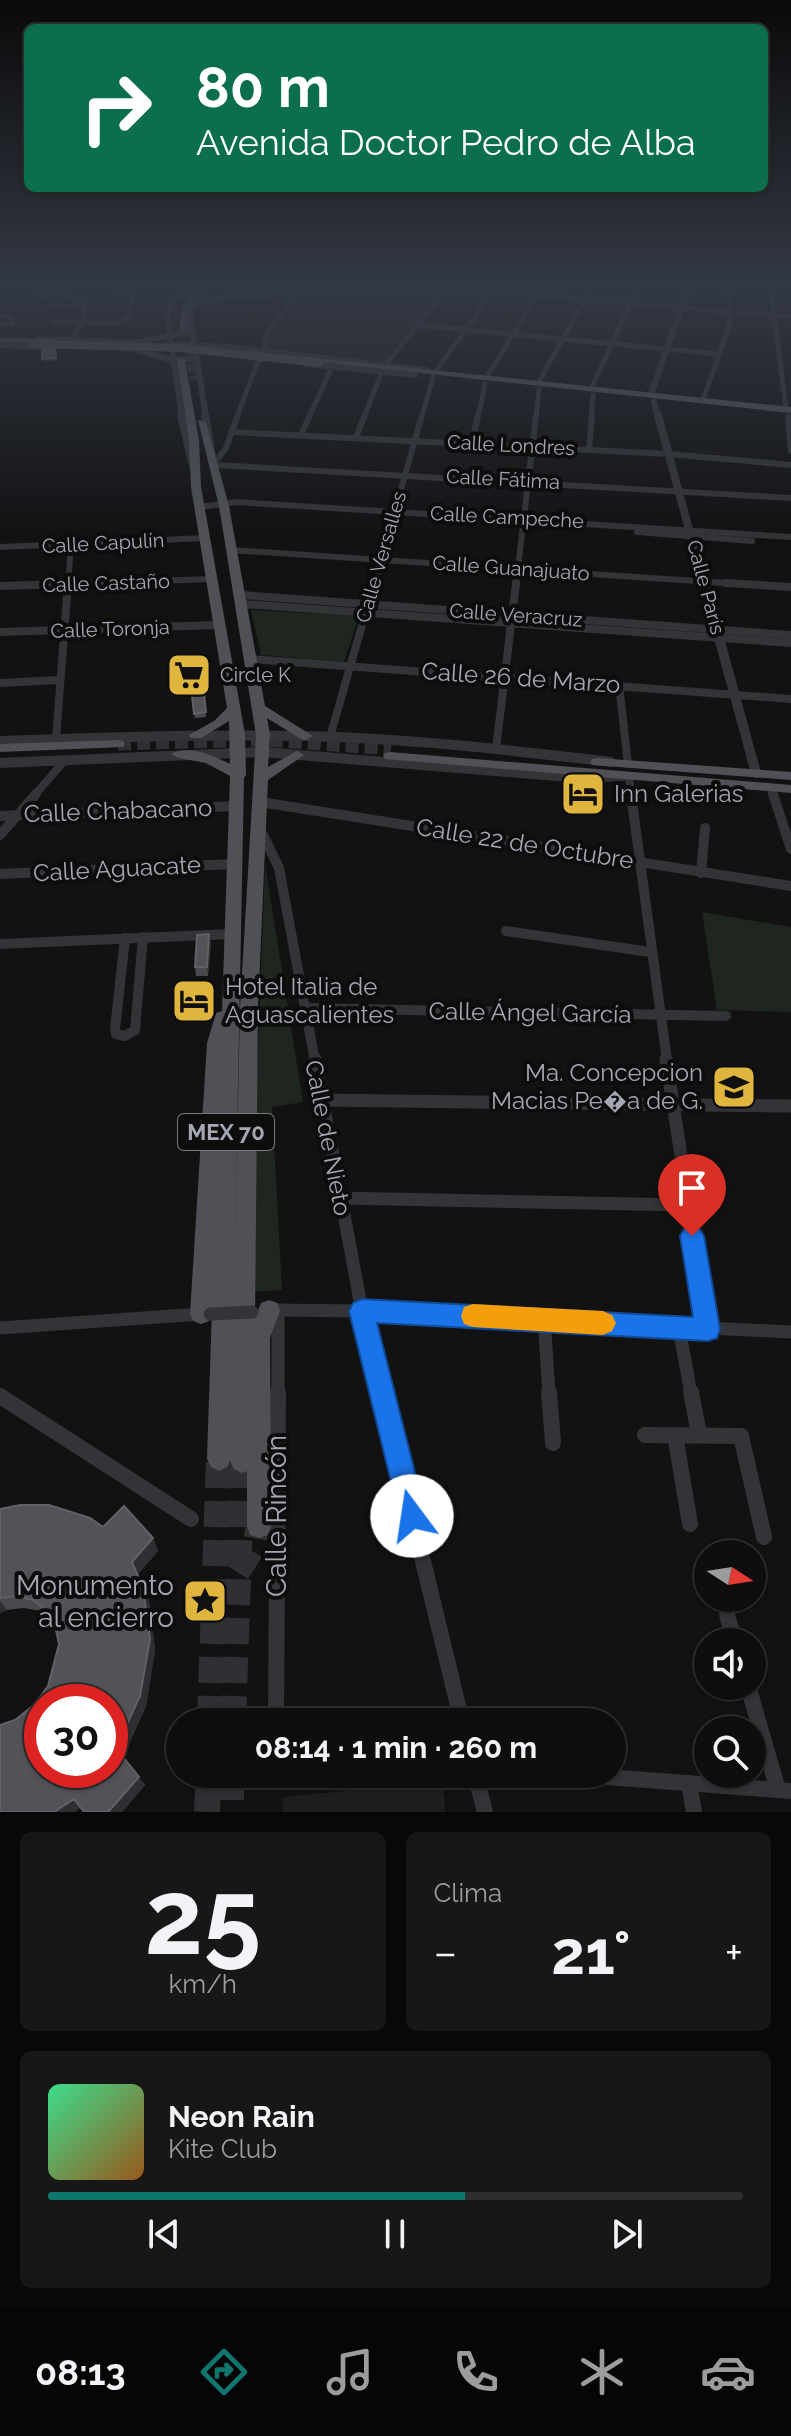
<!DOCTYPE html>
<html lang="es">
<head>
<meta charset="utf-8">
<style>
	:root { --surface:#0e0e0e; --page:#171717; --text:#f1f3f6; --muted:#9b9c9e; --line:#2e2e2e; --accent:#0f766e }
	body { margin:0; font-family:Raleway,sans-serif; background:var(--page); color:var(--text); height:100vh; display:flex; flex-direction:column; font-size:30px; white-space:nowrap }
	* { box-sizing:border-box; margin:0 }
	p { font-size:26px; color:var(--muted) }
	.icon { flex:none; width:44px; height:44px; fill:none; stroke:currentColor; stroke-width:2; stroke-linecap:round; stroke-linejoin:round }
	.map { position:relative; height:1812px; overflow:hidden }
	.drawer { display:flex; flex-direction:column; gap:20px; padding:20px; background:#080808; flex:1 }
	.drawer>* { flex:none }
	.guide { position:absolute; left:24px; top:24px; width:744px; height:168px; border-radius:12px; box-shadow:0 2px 6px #0004,0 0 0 2px var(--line); background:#0b6e4f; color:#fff; overflow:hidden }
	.needle { width:52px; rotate:102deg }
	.tools { position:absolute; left:694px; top:1540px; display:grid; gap:16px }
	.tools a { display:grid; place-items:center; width:72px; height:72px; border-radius:50%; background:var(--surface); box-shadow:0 2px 6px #0004,0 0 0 2px var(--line); font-size:40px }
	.speed { position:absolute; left:24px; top:1684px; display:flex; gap:16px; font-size:40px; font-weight:700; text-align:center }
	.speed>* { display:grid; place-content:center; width:104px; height:104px; border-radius:50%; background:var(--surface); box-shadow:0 2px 6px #0004,0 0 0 2px var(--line); line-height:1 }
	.speed .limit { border:12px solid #d22; background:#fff; color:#111 }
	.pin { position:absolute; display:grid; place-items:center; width:68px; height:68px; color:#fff; margin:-82px -34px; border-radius:50% 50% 50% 0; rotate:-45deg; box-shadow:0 0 8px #0007 }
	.pin .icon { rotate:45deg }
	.me { position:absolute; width:88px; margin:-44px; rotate:346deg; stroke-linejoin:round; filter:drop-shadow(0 0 6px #0008) }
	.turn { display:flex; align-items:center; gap:28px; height:168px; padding:0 40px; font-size:36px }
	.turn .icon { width:104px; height:104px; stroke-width:2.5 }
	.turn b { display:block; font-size:56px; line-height:68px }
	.big { font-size:60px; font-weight:700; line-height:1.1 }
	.drawer .card { flex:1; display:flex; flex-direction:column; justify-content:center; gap:12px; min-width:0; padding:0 28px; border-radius:12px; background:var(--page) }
	.drawer .dial { align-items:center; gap:0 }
	.dial b { font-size:104px; line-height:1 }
	.song { display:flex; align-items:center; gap:24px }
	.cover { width:96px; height:96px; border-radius:12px; background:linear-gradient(135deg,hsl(150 70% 55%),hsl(30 70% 35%)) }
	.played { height:8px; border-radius:4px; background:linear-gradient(90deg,var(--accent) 60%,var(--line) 60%) }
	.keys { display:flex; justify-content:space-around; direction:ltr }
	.heat { display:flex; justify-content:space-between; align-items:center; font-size:44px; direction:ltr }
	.drawer .tiles { flex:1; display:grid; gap:20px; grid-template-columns:1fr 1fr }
	.card:last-child { grid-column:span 2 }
	.trip { position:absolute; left:166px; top:1708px; width:460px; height:80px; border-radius:40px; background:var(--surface); box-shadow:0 2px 6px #0004,0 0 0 2px var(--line); font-weight:700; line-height:80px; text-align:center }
	.dock { display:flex; height:128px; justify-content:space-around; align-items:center; background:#060606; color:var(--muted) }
	.dock .icon { width:56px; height:56px }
	.dock .selected { color:var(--accent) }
	.dock b { font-size:36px; color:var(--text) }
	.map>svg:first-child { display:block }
	.built { fill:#1e1e20 }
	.green { fill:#1f2620 }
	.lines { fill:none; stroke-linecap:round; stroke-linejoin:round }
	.river { fill:#2d333b; fill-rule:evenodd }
	.primary-tunnel-far2 { stroke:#2f3033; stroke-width:8; stroke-dasharray:8 4; stroke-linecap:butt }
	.primary-tunnel-far1 { stroke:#2f3033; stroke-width:13; stroke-dasharray:13 6; stroke-linecap:butt }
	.primary-tunnel { stroke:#2f3033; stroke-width:26; stroke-dasharray:26 13; stroke-linecap:butt }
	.minor-far5 { stroke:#333438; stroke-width:5 }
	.minor-far4 { stroke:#333438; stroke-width:6 }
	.minor-far3 { stroke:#333438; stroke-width:8 }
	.minor-far2 { stroke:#333438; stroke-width:10 }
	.minor-far1 { stroke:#333438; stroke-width:13 }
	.minor { stroke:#333438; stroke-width:16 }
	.tertiary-far2 { stroke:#333438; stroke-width:6 }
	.tertiary-far1 { stroke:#333438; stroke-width:8 }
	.tertiary { stroke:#333438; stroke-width:10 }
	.primary { fill:#505157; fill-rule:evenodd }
	.minor-bridge { stroke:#333438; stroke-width:13 }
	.primary-bridge { stroke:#505157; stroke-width:8 }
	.wall { fill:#48494e }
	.shaded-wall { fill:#2e2f32 }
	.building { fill:#525359; stroke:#5f6167; stroke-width:2; fill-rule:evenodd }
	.route { fill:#1a73e8; stroke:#114b97; stroke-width:2 }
	.slow { fill:#f59e0b }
	.labels { text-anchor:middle; stroke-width:8; stroke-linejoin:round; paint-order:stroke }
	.far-street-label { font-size:20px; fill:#a5a8b3; stroke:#0d0d0e }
	.far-poi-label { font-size:20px; fill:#a5a8b3; stroke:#0d0d0e; text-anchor:start }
	.shield { fill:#0d0d0e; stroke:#777a82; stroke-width:2 }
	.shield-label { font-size:22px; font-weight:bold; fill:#a5a8b3 }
	.street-label { font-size:24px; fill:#a5a8b3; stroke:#0d0d0e }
	.poi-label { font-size:24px; fill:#a5a8b3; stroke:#0d0d0e; text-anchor:start }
	.near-street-label { font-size:28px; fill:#a5a8b3; stroke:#0d0d0e }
	.near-poi-label { font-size:28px; fill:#a5a8b3; stroke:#0d0d0e; text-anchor:end }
</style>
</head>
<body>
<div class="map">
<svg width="791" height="1812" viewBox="0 0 791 1812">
	<rect width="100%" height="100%" fill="#121213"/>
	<g class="built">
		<polygon points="413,285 448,288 386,364 265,351 265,335 298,294"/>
		<polygon points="443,1781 445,1812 283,1812 283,1797"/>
	</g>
	<g class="green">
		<polygon points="251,610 359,616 344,662 261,655"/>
		<polygon points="265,865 303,1102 272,1107 282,1290 249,1292"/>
		<polygon points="702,912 791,927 791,1012 717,1010"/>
	</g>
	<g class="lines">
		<polygon class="river" points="265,283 321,283 316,286"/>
		<polyline class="primary-tunnel-far2" points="184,329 194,380"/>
		<polyline class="primary-tunnel-far1" points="118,744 263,740 391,749"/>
		<g class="primary-tunnel">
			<polyline points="237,1572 256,1542 259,1526"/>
			<polyline points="210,1722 219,1459"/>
			<polyline points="233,1722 242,1461"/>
			<polyline points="231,1774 231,1812"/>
			<polyline points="207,1812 209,1774"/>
		</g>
		<g class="minor-far5">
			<polyline points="24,283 85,302 83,323 69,340"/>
			<polyline points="770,283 786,409"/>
			<polyline points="414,285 791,317"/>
			<polyline points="38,297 60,294"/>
			<polyline points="50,307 85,306"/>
			<polyline points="0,316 11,318 13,324"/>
			<polyline points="53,322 115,323 128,319 133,293 98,283"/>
			<polyline points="0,324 13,324"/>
			<polyline points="418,325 717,354"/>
			<polyline points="265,351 265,335 298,294"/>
			<polyline points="386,364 451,286"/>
			<polyline points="436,371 499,283"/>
			<polyline points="487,376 546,283"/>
			<polyline points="539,382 593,283"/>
			<polyline points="592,387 640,283"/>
			<polyline points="703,400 730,324 728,283"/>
			<polyline points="237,417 259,359"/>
			<polyline points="309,417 332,367"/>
			<polyline points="364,417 382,372"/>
			<polyline points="422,417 433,377"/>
			<polyline points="478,417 485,384"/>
			<polyline points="536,417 539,389"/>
			<polyline points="591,417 593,395"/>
		</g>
		<g class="minor-far4">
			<polyline points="788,417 791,451"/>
			<polyline points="231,432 669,454 791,465"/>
			<polyline points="301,435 310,415"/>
			<polyline points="356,437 365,415"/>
			<polyline points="472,443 478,415"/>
			<polyline points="589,449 592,415"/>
			<polyline points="214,464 226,448 238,415"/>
			<polyline points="215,465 791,498"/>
			<polyline points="200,507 236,502 791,537"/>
			<polyline points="637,532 752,541"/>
			<polyline points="0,547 205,538"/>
			<polyline points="231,550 756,585"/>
			<polyline points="39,585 212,579"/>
			<polyline points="68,585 71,545"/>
			<polyline points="374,585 422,415"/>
			<polyline points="516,585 536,415"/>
		</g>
		<g class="minor-far3">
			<polyline points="726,583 791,587"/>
			<polyline points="0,586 100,583"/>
			<polyline points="241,595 791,635"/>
			<polyline points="242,604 791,643"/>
			<polyline points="0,632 219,625"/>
			<polyline points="251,659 791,699"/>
			<polyline points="0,683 58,680"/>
			<polyline points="619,685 628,764"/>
			<polyline points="330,737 374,583"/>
			<polyline points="56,739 68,583"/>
			<polyline points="496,749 516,583"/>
			<polyline points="629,776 631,796"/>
			<polyline points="771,788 773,796"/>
			<polyline points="34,796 65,760"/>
		</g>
		<g class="minor-far2">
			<polyline points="631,794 667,1061"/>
			<polyline points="773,794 791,849"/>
			<polyline points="260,802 791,886"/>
			<polyline points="0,816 237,806"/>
			<polyline points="260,829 279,868 315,1061"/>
			<polyline points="0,835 36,794"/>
			<polyline points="701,873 705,828"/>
			<polyline points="0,874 234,864"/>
			<polyline points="506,931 650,952"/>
			<polyline points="125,938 115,1029 116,1034 125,1036 135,1030 143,937"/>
			<polyline points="0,944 231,934"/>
			<polyline points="304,1008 726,1016"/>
		</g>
		<g class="minor-far1">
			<polyline points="315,1059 362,1311 382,1394"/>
			<polyline points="666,1059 708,1329"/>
			<polyline points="321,1100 791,1106"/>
			<polyline points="339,1198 686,1205"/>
			<polyline points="270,1310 362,1311 791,1332"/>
			<polyline points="544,1319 549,1394"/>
			<polyline points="0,1328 201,1314"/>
			<polyline points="679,1328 691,1394"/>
			<polyline points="278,1394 278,1310"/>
		</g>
		<g class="minor">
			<polyline points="382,1392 462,1722"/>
			<polyline points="549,1392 553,1443"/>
			<polyline points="691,1392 699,1434"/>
			<polyline points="0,1396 191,1519"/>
			<polyline points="645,1435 741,1436 764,1537"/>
			<polyline points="675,1435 690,1524"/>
			<polyline points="727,1615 735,1642"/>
			<polyline points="748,1686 778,1790"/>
			<polyline points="276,1722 278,1392"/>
			<polyline points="475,1774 485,1812"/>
			<polyline points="568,1774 791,1791"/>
			<polyline points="689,1783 694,1812"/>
		</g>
		<g class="tertiary-far2">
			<polyline points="196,299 190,317 206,417"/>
			<polyline points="193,304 233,296 342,293 426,283"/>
			<polyline points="39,339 145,343"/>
			<polyline points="137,343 192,330"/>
			<polyline points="167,344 228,347 427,370"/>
			<polyline points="0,345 45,347"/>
			<polyline points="137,350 172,360 195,359"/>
			<polyline points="306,364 415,375"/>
			<polyline points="651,394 690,283"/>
			<polyline points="654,402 658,417"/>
			<polyline points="182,417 167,315 174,301 193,289"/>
		</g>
		<g class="tertiary-far1">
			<polyline points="181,415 193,466"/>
			<polyline points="205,415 212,457"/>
			<polyline points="658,415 704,585"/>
		</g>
		<g class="tertiary">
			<polyline points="704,583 756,773"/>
			<path d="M0,741C101,737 202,734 303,736C406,738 509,750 611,762"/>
			<polyline points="0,763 262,752 581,778 623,776"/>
		</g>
		<g class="primary">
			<path d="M209,283H217C200,297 187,305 188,329L181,331C176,308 191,294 209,283Z"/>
			<polygon points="0,338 53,339 57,341 53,343 0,342"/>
			<polygon points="296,356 791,407 791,413 299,360 296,360"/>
			<path d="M181,358L185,361L199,440L201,487L245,734L246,775L244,778L235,1238L240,1008L256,735L219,506L198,420L206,422L229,506L265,706L313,736L306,740L301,739L267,718L270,735L268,767L297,751L304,755L268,780L258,1008L255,1318L261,1303L269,1300L277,1303L280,1310L270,1338L271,1526L268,1535L259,1538L250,1535L247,1526V1471L242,1473L234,1469L230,1461L227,1467L219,1471L211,1467L207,1459L212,1309L209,1321L201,1324L193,1321L190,1314L207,1043L216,1013L222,1011L230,776L206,763L178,758L171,754C186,744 215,756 230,764L229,721L201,738H191L189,735L214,721L227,708L191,487L189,440L177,361Z"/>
			<polygon points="118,740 123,741 125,744 123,747 0,752 0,744"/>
			<polygon points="390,752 791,785 791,793 385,759 383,756 385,753"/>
			<polygon points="597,758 791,772 791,780 592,765 590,762 592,759"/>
		</g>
		<polyline class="minor-bridge" points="210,1314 252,1312"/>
		<polyline class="primary-bridge" points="33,344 182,348 319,363"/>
	</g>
	<g class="wall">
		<polygon points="203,685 206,717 195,718 191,686"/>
		<polygon points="211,943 208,976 196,976 195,967"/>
		<polygon points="0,1509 103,1527 153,1538 158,1551 138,1574 149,1600 155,1650 146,1706 123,1757 145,1785 122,1812 84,1812 15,1720 34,1705 48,1686 59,1644 55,1625 52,1620 41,1611 24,1608 7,1610 0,1613"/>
	</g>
	<g class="shaded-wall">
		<polygon points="56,358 56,361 43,362 42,359"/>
		<polygon points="196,673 197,681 183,683 182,674"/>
		<polygon points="209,934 211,943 208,976 207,967"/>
		<polygon points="153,1538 158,1551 138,1574 149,1600 155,1650 146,1706 123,1757 116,1748 132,1562"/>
		<polygon points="0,1601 7,1610 0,1613"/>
		<polygon points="139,1777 145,1785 122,1812 108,1812"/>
		<polygon points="74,1799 82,1807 75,1812 54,1812"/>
	</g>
	<g class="building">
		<polygon points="55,349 56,358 42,359 42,350"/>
		<polygon points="193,661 196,673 182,674 181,662"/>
		<polygon points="203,685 206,712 194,714 191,686"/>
		<polygon points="209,934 207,967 195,967 197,935"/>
		<path d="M20,1505H49L90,1518L103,1527L124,1506L153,1538L132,1562L143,1588L150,1639L140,1696L116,1748L139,1777L108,1812H84L74,1799L54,1812H0V1725L15,1720L34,1705L48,1686L59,1644L55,1625L46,1610L33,1600L16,1596L0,1598V1509ZM42,1702H110V1770H42Z"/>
	</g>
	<linearGradient id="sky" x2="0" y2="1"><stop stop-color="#0a0a0a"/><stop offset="0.53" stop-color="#333944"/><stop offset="1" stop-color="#333944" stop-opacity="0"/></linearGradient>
	<rect width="791" height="536" fill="url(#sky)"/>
	<polygon class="route" points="692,1226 700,1229 704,1236 720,1329 717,1338 708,1341 377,1323 426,1516 422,1526 412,1530 402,1526 349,1311 353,1303 362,1299 693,1317 680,1236 684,1229"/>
	<polygon class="slow" points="473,1304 603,1311 612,1315 616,1323 612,1331 603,1335 473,1327 464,1324 461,1316 464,1307"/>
	<defs>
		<g id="supermarket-square" transform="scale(2.3)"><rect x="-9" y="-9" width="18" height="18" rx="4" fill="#e0b53e" stroke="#0d0d0e"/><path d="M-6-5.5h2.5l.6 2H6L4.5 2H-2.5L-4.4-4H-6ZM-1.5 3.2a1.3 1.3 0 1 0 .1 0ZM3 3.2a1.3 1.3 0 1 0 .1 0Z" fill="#111"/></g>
		<g id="hotel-square" transform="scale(2.3)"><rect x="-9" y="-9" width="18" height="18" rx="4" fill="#e0b53e" stroke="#0d0d0e"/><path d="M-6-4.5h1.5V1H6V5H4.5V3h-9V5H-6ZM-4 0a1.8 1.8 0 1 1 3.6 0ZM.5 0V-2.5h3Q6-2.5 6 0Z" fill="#111"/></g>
		<g id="school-square" transform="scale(2.3)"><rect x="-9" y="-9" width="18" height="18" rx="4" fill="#e0b53e" stroke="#0d0d0e"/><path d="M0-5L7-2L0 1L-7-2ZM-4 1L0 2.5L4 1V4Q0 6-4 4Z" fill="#111"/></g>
		<g id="sight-square" transform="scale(2.3)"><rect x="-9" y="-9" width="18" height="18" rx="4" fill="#e0b53e" stroke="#0d0d0e"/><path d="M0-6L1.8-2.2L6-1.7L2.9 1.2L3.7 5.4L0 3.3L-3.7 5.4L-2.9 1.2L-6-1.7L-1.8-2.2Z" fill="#111"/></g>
	</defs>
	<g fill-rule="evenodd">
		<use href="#supermarket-square" x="189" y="675"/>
		<use href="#hotel-square" x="583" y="794"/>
		<use href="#hotel-square" x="194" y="1001"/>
		<use href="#school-square" x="734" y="1087"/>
		<use href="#sight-square" x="205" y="1601"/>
	</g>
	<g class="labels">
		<g class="far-street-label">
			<text transform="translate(511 445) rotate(3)" y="7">Calle Londres</text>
			<text transform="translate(503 479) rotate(3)" y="7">Calle Fátima</text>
			<text transform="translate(507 517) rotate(3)" y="7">Calle Campeche</text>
			<text transform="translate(103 543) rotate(-3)" y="7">Calle Capulín</text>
			<text transform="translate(381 557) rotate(-74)" y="7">Calle Versalles</text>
			<text transform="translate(511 568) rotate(4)" y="7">Calle Guanajuato</text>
			<text transform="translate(106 583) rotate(-2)" y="7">Calle Castaño</text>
			<text transform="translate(706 587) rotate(75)" y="7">Calle París</text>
			<text transform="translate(516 615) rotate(4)" y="7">Calle Veracruz</text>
			<text transform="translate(110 629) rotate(-2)" y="7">Calle Toronja</text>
		</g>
		<g class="far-poi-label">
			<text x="220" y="682">Circle K</text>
		</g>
		<rect class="shield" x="178" y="1114" width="96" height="36" rx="6"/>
		<g class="shield-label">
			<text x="226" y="1140">MEX 70</text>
		</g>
		<g class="street-label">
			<text transform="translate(521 678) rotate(4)" y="8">Calle 26 de Marzo</text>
			<text transform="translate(118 811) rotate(-2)" y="8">Calle Chabacano</text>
			<text transform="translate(525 844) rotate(9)" y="8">Calle 22 de Octubre</text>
			<text transform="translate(117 869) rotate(-3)" y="8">Calle Aguacate</text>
			<text transform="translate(530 1013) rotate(1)" y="8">Calle Ángel García</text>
			<text transform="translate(328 1138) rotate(79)" y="8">Calle de Nieto</text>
		</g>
		<g class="poi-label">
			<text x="614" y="802">Inn Galerias</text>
			<text x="225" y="995">Hotel Italia de<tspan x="225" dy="28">Aguascalientes</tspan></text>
			<text x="703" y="1081" text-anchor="end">Ma. Concepcion<tspan x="703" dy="28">Macias Pe�a de G.</tspan></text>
		</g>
		<g class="near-street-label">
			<text transform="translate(276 1516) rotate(-90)" y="10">Calle Rincón</text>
		</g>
		<g class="near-poi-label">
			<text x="174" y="1595">Monumento<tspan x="174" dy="32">al encierro</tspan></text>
		</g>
	</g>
</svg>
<div class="tools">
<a><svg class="needle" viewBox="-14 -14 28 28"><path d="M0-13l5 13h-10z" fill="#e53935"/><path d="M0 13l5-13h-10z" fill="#9b9c9e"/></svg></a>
<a><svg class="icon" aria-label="sound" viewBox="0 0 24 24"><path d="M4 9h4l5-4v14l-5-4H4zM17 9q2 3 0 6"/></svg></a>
<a><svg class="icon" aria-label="search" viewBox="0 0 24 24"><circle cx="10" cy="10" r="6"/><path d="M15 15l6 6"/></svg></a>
</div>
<div class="speed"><div class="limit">30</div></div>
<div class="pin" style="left:692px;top:1236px;background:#d93025"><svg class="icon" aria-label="arrive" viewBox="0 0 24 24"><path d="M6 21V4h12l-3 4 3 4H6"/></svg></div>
<svg class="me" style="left:412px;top:1516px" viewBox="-20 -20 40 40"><circle r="19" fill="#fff"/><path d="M0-13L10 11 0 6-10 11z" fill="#1a73e8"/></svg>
<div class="trip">08:14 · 1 min · 260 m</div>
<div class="guide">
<div class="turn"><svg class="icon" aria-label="right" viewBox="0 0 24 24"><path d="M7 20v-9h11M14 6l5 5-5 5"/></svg><div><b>80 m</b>Avenida Doctor Pedro de Alba</div></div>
</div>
</div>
<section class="drawer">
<div class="tiles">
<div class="card dial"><b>25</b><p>km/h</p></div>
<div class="card"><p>Clima</p>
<div class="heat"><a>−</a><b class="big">21°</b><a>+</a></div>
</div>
<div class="card">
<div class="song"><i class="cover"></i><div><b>Neon Rain</b><p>Kite Club</p></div></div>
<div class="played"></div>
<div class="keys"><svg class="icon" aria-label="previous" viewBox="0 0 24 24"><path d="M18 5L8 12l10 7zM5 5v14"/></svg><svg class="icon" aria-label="pause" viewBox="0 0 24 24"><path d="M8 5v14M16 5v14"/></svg><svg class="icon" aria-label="next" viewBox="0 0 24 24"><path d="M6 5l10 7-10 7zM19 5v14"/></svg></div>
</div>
</div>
</section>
<nav class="dock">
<b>08:13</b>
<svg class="icon selected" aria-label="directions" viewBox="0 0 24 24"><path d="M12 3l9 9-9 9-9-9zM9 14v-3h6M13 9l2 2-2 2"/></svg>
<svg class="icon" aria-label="music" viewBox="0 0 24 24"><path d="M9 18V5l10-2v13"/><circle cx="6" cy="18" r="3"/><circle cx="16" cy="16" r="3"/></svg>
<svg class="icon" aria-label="phone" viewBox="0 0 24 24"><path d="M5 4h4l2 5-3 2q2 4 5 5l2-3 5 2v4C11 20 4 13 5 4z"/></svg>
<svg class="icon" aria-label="climate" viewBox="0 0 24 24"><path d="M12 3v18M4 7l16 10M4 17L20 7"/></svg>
<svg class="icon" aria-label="car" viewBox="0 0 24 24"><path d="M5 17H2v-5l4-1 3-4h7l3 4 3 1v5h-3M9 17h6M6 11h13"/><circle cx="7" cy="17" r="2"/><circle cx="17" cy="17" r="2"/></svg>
</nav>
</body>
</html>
